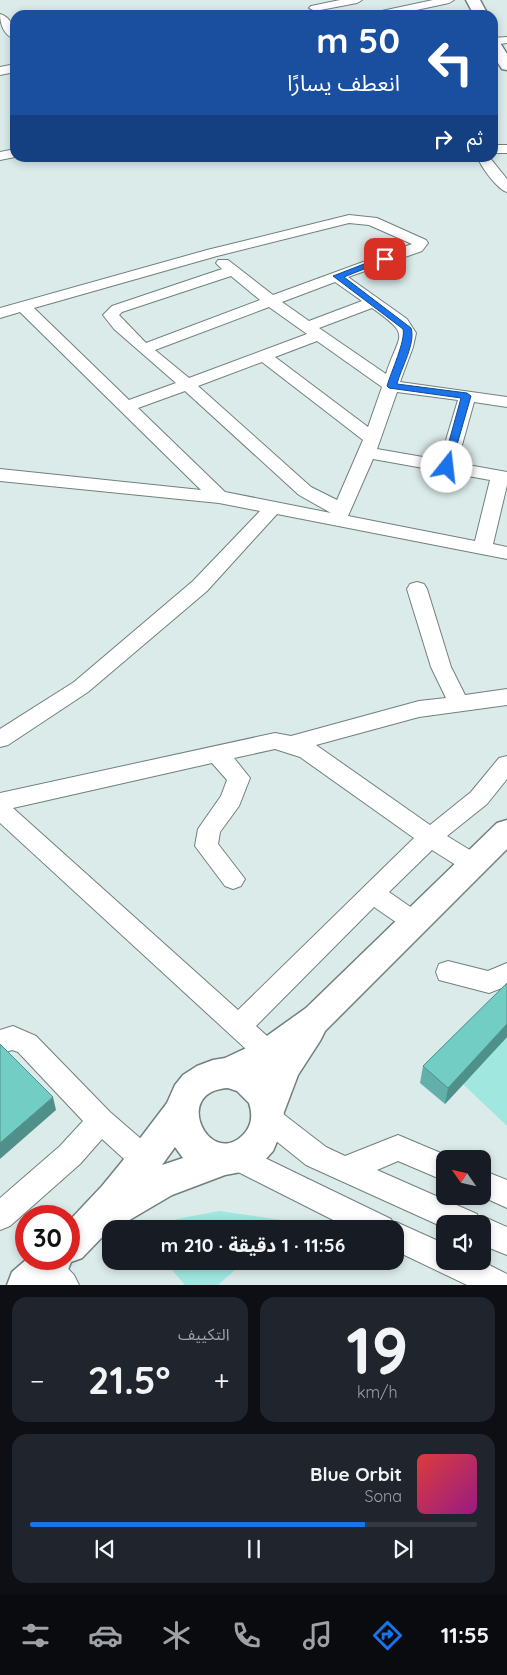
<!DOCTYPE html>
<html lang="ar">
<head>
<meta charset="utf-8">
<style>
	:root { --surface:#171b24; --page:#20242c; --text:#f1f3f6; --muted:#9ea1a6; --line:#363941; --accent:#1a73e8 }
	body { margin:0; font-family:Quicksand,"Noto Sans Arabic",sans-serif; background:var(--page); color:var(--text); direction:rtl; height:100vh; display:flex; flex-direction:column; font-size:19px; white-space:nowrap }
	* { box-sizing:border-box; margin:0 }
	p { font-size:16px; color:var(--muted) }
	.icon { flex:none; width:28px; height:28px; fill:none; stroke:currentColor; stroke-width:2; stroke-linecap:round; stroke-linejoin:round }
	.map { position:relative; height:1285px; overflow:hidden; direction:ltr }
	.side { display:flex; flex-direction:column; gap:12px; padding:12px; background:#0d0f14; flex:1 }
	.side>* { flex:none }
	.guide { position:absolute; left:10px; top:10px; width:488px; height:152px; border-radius:15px; box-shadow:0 2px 8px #0003; direction:rtl; background:#1a4fa0; color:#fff; overflow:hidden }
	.needle { width:32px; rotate:304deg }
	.fabs { position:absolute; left:436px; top:1150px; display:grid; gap:10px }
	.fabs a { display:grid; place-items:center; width:55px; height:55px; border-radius:10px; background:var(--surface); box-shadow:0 2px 8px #0003; font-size:25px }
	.speed { position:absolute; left:15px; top:1205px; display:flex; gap:10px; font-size:25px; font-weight:700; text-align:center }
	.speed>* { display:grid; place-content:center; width:65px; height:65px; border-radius:50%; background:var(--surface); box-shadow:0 2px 8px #0003; line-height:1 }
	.speed .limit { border:8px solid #d22; background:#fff; color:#111 }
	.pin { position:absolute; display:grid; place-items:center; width:42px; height:42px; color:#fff; margin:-21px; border-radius:10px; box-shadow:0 2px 8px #0006 }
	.me { position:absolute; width:55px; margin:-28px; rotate:16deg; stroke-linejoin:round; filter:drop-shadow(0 0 4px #0008) }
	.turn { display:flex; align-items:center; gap:18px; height:105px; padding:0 15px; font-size:22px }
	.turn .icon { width:65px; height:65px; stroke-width:2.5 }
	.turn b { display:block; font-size:35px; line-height:42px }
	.then { display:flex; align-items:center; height:48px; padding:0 15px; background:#0003; gap:10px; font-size:19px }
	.big { font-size:38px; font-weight:700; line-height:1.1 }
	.side .tile { flex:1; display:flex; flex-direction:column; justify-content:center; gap:8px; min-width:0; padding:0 18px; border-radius:15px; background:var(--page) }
	.side .dial { align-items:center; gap:0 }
	.dial b { font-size:65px; line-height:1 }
	.song { display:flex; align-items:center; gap:15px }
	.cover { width:60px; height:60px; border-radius:8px; background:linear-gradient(135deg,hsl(0 70% 55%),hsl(310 70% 35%)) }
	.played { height:5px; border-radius:2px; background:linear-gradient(90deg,var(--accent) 75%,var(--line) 75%) }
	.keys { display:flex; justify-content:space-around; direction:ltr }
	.heat { display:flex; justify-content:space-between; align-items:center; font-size:28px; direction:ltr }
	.side .tiles { flex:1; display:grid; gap:12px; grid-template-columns:1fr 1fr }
	.tile:last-child { grid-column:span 2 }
	.trip { position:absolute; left:102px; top:1220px; width:302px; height:50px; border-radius:15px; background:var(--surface); box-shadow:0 2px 8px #0003; font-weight:700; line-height:50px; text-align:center; direction:rtl }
	.tab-bar { display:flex; height:80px; justify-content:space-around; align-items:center; background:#090b0e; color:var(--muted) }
	.tab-bar .icon { width:35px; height:35px }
	.tab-bar .on { color:var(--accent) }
	.tab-bar b { font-size:22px; color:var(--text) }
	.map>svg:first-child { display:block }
	.green { fill:#a0e7e0 }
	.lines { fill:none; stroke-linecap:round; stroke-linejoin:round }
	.minor-casing { stroke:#71807e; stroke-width:2 }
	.major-casing { stroke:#71807e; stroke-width:3 }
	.minor { fill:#fff; fill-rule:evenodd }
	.major { fill:#fff; fill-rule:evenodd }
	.wall { fill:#62b0a9 }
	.shaded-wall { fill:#50908a }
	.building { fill:#72cdc5; stroke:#50908a }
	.route { fill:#1a73e8; stroke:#114b97 }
</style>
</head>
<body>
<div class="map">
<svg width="507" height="1285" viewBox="0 0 507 1285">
	<rect width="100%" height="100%" fill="#daebe9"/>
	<g class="green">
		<polygon points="507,1037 507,1126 463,1084"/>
		<polygon points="219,1211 282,1220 276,1229 158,1229 177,1219"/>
		<polygon points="164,1261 245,1261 218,1285 185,1285"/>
	</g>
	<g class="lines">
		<g class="minor-casing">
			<g id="minor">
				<polygon points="340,0 362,0 357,3 315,11 309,8 311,6"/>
				<polygon points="433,0 454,0 449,3 393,15 371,15 377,12"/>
				<path d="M0,14C11,17 15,29 15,39C4,36 0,24 0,14Z"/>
				<polygon points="507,37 507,43 492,45 492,38"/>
				<polygon points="15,64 15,72 0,75 0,67"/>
				<rect x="492" y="145" width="15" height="8"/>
				<polygon points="15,149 15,157 0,160 0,152"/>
				<path d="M478,158H490L507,179V192C498,190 481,167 478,158Z"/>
				<path d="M349,215L377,218L426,240L428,243L422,251L348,277L407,319L416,333L413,347L400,382L507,397V407L474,402L457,463L507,472V485L493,544L507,547V559L277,514L207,591L88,692L8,745L0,747V729L74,682L193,581L260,511L219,503L0,481V469L201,490L20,312L0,318V308L207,250ZM349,223L369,225L412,244L273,295L228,260H218L216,263L222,269L112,306L103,315L114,329L176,383L129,400L34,308L217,256ZM231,276L260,300L146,343L119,315L122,312ZM335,282L362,301L309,321L282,302ZM269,307L307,334L189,378L155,350ZM372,308C413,337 399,332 386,374L319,328ZM317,341L382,387L368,427L275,357ZM262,362L363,440L337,500L311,487L198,386ZM185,391L299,495L331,513L225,492L138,408ZM397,392L458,400L440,460L377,449ZM373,459L490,480L475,541L348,516Z"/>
				<path d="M417,582L424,584L427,589L451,667L465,695L507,689V705L419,717L316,745L430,825L471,792L499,758L507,756V779L487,804L447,836L483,858L487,865L483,872L475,874L467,872L432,850L389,892L422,915L426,922L422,929L414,932L406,929L374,907L256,1026L277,1045L281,1053L277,1061L268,1065L259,1061L0,823V793L275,733L291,736L419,701L446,698L431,667L407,589L410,584ZM275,749L300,757L414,838L238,1010L13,808L212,763L227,780L221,796L198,829L195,846L225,886L233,889L241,886L245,879L218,844L220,832L239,806L250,778L234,758Z"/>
				<polygon points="448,961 488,971 507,963 507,986 489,993 439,980 436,972 439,964"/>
				<polygon points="13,1026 36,1036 110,1112 155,1151 159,1160 155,1169 145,1173 135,1169 102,1139 80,1164 10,1226 0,1230 0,1198 60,1146 83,1121 18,1052 12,1050 0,1054 0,1030"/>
				<polygon points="269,1106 278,1110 326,1147 345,1156 398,1135 455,1159 445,1159 445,1181 398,1161 377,1170 477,1214 478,1217 482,1216 507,1227 507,1255 482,1245 482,1224 445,1224 445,1228 306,1165 260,1128 256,1119 260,1110"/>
				<polygon points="236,1144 391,1219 393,1223 396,1222 445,1244 445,1261 481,1261 507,1274 507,1285 467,1285 396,1251 396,1229 351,1229 226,1166 222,1157 226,1148"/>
				<polygon points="482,1170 507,1180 507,1208 481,1196 482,1196"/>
				<polygon points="35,1259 59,1259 74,1275 79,1285 44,1285 36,1276 32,1266"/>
			</g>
		</g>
		<g class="major-casing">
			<g id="major">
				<polygon points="466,0 480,0 488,15 474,15"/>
				<polygon points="492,37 497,38 507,54 507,70 502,69 492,54"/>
				<path d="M507,820V849L325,1031L320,1041L298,1075L284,1112L281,1132L273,1151L264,1161L241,1172L225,1175L172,1195L121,1225L109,1230L82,1258L71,1262L67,1272L52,1285H7L12,1272L27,1259H69V1221L102,1186L129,1153L167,1103L175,1085L183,1075L197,1066L213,1060L225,1058L257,1043L306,1008L497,823ZM228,1088L237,1091L249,1103C253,1115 252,1126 243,1135C209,1169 171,1091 228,1088ZM175,1147L183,1158L162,1165Z"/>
			</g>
		</g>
		<use href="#minor" class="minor"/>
		<use href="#major" class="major"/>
	</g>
	<polygon class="wall" points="507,983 507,1037 445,1104 420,1083 423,1066"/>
	<g class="shaded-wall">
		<polygon points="507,1024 507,1037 445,1104 448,1088"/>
		<polygon points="53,1097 56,1110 0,1159 0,1143"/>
	</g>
	<g class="building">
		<polygon points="507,983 507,1024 448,1088 423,1066"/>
		<polygon points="0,1044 53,1097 0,1143"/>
	</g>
	<path class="route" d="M382,257L389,259L344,277L411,328C416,343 401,368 397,384L467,393L471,396L450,469L447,470L442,467L461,398L389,388L387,386C391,372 406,340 403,329L333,276Z"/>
</svg>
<div class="fabs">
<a><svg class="needle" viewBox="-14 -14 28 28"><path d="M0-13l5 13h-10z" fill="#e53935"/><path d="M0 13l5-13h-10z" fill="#9ea1a6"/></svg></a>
<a><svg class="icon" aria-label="sound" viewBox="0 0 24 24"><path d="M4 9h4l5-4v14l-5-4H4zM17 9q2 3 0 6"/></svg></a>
</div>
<div class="speed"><div class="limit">30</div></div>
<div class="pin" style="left:385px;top:259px;background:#d93025"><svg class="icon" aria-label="arrive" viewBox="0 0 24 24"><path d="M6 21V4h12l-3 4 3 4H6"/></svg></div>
<svg class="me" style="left:447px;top:467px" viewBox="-20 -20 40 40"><circle r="19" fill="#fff"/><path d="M0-13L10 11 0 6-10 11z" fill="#1a73e8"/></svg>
<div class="trip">11:56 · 1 دقيقة · 210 m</div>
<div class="guide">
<div class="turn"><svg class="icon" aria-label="left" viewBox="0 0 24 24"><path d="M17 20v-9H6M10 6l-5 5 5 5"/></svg><div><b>50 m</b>انعطف يسارًا</div></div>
<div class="then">ثم<svg class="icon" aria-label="right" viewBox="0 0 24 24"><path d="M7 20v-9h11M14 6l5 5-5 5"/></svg></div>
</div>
</div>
<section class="side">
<div class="tiles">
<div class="tile dial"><b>19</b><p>km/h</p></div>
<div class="tile"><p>التكييف</p>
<div class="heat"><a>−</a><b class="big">21.5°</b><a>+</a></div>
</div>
<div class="tile">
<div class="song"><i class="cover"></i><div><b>Blue Orbit</b><p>Sona</p></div></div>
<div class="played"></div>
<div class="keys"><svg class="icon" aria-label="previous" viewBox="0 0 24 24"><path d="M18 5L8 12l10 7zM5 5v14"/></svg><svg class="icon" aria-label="pause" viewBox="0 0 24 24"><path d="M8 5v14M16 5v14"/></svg><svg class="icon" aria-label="next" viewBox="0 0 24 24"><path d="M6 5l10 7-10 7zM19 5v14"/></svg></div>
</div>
</div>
</section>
<nav class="tab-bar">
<b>11:55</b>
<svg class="icon on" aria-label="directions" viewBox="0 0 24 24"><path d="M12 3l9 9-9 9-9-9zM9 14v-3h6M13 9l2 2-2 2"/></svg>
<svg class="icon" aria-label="music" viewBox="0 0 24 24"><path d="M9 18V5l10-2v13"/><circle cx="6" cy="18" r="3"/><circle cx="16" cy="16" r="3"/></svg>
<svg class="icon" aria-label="phone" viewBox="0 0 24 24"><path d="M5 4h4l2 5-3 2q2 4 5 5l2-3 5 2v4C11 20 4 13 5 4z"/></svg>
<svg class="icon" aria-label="climate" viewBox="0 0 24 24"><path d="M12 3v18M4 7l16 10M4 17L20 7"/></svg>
<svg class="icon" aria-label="car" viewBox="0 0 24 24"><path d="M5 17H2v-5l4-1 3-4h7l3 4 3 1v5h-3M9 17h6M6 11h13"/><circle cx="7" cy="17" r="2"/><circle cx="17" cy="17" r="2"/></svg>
<svg class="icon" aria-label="filters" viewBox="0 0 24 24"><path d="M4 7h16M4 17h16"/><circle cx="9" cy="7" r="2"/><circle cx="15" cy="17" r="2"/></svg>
</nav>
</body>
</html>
